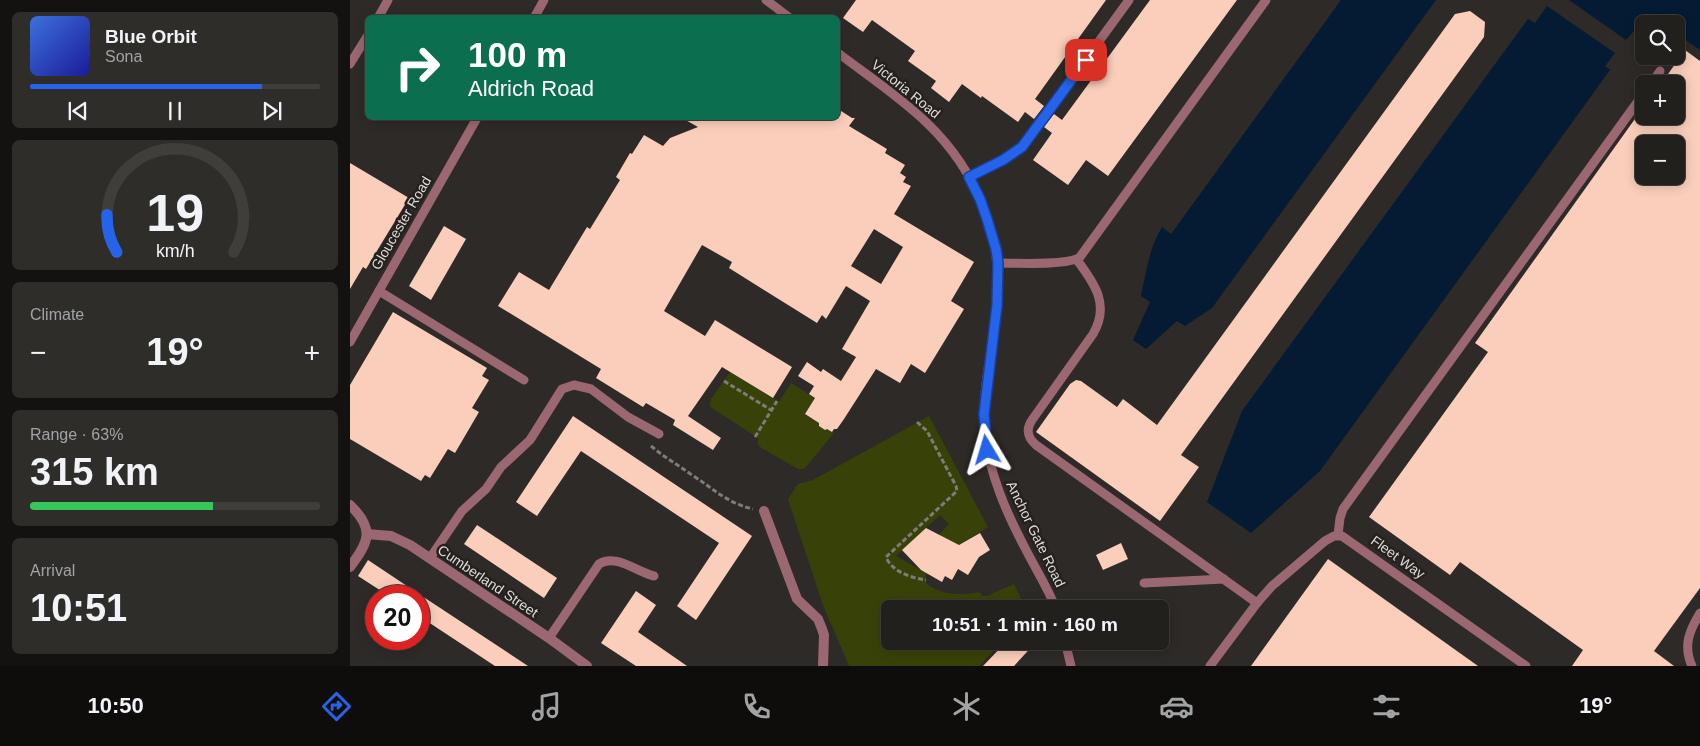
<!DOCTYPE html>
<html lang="en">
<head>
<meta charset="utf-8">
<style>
	:root { --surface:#22201d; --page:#2e2d2a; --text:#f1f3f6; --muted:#a2a3a4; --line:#3f3e3b; --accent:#2563eb }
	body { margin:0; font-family:Arial,sans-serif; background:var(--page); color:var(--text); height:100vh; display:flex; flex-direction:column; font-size:19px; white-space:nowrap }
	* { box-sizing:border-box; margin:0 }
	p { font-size:16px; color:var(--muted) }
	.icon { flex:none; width:28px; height:28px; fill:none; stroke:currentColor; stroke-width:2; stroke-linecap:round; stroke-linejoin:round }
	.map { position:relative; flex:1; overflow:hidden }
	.sheet { display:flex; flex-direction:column; gap:12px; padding:12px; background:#131210; width:350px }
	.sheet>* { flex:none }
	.top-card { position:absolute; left:15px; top:15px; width:475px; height:105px; border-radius:8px; box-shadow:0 2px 12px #0003,0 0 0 1px var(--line); background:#0b6e4f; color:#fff; overflow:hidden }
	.fabs { position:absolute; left:1285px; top:15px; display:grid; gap:10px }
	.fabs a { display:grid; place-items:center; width:50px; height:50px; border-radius:8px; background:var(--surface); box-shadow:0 2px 12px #0003,0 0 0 1px var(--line); font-size:25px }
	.speed { position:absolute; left:15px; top:585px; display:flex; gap:10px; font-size:25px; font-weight:700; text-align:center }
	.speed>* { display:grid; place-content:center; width:65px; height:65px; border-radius:50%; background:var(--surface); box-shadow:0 2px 12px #0003,0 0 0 1px var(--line); line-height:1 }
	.speed .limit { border:8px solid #d22; background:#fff; color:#111 }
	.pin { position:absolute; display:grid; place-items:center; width:42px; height:42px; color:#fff; margin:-21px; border-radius:10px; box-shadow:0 2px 8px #0006 }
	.me { position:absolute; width:55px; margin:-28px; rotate:353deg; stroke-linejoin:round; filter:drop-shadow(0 0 4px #0008) }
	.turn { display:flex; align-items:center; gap:18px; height:105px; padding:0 20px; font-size:22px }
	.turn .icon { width:65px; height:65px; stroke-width:2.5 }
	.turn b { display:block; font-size:35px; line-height:42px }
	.big { font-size:38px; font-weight:700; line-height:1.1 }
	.sheet .tile { flex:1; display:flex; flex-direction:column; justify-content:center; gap:8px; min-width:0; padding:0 18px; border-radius:8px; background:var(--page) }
	.sheet .dial { align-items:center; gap:0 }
	.dial svg { height:130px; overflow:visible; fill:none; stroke:var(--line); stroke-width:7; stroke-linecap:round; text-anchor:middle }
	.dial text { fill:var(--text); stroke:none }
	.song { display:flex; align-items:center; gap:15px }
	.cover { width:60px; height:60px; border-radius:8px; background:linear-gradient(135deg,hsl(220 70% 55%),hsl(240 70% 35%)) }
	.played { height:5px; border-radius:2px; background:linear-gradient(90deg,var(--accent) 80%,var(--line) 80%) }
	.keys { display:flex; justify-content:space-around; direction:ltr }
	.heat { display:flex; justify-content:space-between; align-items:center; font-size:28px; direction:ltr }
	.charge { height:8px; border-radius:4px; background:linear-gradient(90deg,#34c759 63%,var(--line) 0) }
	.trip { position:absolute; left:531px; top:600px; width:288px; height:50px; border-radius:8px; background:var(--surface); box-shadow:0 2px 12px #0003,0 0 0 1px var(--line); font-weight:700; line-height:50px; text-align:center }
	.tabs { display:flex; height:80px; justify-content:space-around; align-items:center; background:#0e0d0c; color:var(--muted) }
	.tabs .icon { width:35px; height:35px }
	.tabs .selected { color:var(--accent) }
	.tabs b { font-size:22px; color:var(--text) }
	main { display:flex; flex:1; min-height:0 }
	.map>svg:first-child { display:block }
	.green { fill:#384208 }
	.water { fill:#041b33 }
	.building { fill:#facebb; fill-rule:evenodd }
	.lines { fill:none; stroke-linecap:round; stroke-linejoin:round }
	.path { stroke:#7e7b78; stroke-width:3; stroke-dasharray:5 2.5; stroke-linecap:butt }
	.service { stroke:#9b6770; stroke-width:9 }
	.minor { stroke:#9b6770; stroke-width:10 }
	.route-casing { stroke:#184099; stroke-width:12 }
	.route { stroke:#2563eb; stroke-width:9 }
	.labels { text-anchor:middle; stroke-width:5; stroke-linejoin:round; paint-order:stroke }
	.street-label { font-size:14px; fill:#dfdcda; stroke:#25211e }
</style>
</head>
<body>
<main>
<section class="sheet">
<div class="tile">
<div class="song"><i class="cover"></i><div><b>Blue Orbit</b><p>Sona</p></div></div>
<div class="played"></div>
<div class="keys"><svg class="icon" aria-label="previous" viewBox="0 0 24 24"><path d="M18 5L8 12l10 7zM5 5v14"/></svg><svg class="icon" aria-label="pause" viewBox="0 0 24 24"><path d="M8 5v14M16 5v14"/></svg><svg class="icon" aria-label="next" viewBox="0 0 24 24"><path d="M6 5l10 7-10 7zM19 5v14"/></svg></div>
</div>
<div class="tile dial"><svg viewBox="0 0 100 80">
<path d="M14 69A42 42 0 1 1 86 69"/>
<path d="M14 69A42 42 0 0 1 8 46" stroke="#2563eb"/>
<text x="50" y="56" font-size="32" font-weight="700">19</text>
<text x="50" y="72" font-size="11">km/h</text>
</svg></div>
<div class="tile"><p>Climate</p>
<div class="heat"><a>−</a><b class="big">19°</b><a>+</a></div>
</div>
<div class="tile"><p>Range · 63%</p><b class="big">315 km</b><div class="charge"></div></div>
<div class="tile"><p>Arrival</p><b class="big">10:51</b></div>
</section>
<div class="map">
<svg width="1350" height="666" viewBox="0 0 1350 666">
	<rect width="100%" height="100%" fill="#2e2a27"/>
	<g class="green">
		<polygon points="380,372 429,402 441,383 465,398 455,415 469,423 469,426 475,430 477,429 484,433 454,469 448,469 410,447 408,444 408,438 362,408 360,405 361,399"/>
		<path d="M579,416L638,527L607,546L589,535L599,524L590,515L546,556L576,573V583C589,595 612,596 629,592L633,596H637L664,584L676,609H540V641H653L629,666H499L473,605L438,499L448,484L463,480Z"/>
	</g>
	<g class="water">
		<path d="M991,0H1086L862,308L835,326L827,321L796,349L783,340L800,302L791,296C796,273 799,248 812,227L821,234Z"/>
		<polygon points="1219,0 1350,0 1350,50 1334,39 1326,49 1326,24 1294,24 1294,34 1289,31 1284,31 1276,40"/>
		<polygon points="1197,6 1265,53 1255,66 1260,70 970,471 901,533 857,502 892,411 1178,19 1185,23"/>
	</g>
	<g class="building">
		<polygon points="506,0 756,0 685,99 694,106 684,119 675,112 668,122 632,96 631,98 612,84 599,102 581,88 586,81 558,61 565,51 522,20 513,32 493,18"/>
		<polygon points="800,0 887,0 758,176 736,160 718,185 683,160 702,133 694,127 704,114 712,120"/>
		<polygon points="1120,11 1135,22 1134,37 831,455 849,467 810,521 686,432 720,384 726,380 731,381 767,407 773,399 807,425 1105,14"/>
		<path d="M1335,50L1350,61V588L1304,651L1324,666H1222L1233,650L1110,562L1100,575L1019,517L1138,352L1125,343L1287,116H1326V84H1311ZM1294,144H1326V176H1294Z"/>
		<path d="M488,109L502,118H505L499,126L537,149L535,153L555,165L550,173L556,177L553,182L561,186L544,214L624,262L601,301L614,309L575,373L561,364L550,383L526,369L494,419L487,429H484L482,432L477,429L475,430L469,426V423L455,414L465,398L459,394L464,386L448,376L457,362L471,372L473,369L491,381L506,357L492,349L520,301L496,286L476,319L472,315L467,323L379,268L382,262L352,245L314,311L355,336L365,320L442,367L423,398L372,367L338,416L371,438L363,450L323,425L325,420L296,403L293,407L246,378L251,369L148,306L169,272L199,290L237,227L240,229L270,180L266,177L280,153L282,154L294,135L313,146L320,138L348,127L332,118H488ZM524,229L553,247L531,284L501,266Z"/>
		<polygon points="0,163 59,198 16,269 13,267 0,289"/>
		<polygon points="94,226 116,239 81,300 59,286"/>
		<polygon points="43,312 137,368 132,376 139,380 122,408 129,412 105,453 98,449 80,478 75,475 71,481 0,439 0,385"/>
		<polygon points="223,416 402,536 346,620 327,606 369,543 231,451 187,516 166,502"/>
		<polygon points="127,525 207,578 194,598 114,544"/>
		<polygon points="576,528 609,545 630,533 640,550 629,557 618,575 608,569 602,580 595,576 592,582 571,570 552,550"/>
		<polygon points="771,543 778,559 753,570 746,555"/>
		<polygon points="978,559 1128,666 901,666"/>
		<polygon points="18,560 72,596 178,666 145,666 69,616 69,596 39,596 8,576"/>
		<polygon points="286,591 306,605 288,632 337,666 286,666 251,643"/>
		<polygon points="657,641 687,641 664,666 633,666"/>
	</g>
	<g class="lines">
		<g class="path">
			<polyline points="374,381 421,410"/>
			<path d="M567,422L577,431L606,486L607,491L536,557C542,572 562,578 576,580"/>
			<polyline points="405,437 427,401"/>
			<path d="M301,446C314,457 328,465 342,475C364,489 377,503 403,509"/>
		</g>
		<g class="service">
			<polyline points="416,0 440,18"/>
			<polyline points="28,18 38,0"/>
			<polyline points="184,18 194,0"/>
			<path d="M488,53C517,75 550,97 577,123C626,170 653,235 647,303C644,344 630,395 635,435C640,475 656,512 675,548C685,568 698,588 706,609"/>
			<polyline points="0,64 18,35"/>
			<polyline points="1301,84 1310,71"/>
			<polyline points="619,177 653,159 672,147 779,0"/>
			<path d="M727,260C745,284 760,305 743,334L682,420C676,429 677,437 686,445L907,603L860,666"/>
			<path d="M648,263C666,263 718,266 730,257L916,0"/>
			<polyline points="29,291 174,380"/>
			<polyline points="0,342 127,118"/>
			<polyline points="988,535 990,518 993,509 1294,93"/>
			<polyline points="80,558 112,511 136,489 151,467 180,440 212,389 224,385 241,389 278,417 309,434"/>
			<polyline points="794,583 874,579"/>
			<polyline points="907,603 922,586 975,541 984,536 992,536 1176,666"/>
			<path d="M199,638L249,564C265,553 287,572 304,576"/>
			<polyline points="715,641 721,666"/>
			<path d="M1342,666C1333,646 1339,631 1350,613"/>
		</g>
		<g class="minor">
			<path d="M0,505C25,529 19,542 0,567"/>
			<polyline points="414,511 447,599 468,619 472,629 474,635 473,666"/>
			<polyline points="17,534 41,536 60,545 199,638 237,666"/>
		</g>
	</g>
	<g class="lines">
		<g class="route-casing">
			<polyline id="route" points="637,450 634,414 647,305 648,263 646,249 637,219 630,199 619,177 653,160 672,147 736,60"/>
		</g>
		<use href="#route" class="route"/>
	</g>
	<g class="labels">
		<g class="street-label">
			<text transform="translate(556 89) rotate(39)" y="5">Victoria Road</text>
			<text transform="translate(51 223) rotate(-60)" y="5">Gloucester Road</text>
			<text transform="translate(686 534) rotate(64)" y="5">Anchor Gate Road</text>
			<text transform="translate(1048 557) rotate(36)" y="5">Fleet Way</text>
			<text transform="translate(138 581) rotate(34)" y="5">Cumberland Street</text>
		</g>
	</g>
</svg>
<div class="fabs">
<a><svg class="icon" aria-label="search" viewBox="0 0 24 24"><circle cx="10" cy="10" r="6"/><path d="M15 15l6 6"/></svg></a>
<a>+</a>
<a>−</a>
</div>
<div class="speed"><div class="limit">20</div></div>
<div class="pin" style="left:736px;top:60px;background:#d93025"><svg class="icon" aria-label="arrive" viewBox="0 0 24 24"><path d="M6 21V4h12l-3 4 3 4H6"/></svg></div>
<svg class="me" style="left:637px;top:450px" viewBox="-20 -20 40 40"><path d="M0-17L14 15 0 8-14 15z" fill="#2563eb" stroke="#fff" stroke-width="4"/></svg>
<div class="trip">10:51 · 1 min · 160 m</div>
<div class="top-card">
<div class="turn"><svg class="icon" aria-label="right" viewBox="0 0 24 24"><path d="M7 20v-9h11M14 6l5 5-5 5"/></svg><div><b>100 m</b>Aldrich Road</div></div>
</div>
</div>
</main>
<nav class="tabs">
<b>10:50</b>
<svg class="icon selected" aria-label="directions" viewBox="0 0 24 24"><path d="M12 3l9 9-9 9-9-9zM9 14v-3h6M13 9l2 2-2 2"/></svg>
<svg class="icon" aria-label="music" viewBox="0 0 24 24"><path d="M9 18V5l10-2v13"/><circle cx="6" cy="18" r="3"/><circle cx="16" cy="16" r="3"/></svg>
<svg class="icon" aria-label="phone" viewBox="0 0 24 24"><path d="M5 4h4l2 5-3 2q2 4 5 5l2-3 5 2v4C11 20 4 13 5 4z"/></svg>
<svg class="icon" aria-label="climate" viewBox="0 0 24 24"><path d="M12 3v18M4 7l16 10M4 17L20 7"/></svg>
<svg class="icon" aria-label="car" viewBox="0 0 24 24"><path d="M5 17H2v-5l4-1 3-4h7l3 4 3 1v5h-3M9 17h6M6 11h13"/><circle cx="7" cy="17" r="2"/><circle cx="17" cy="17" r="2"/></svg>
<svg class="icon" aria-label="filters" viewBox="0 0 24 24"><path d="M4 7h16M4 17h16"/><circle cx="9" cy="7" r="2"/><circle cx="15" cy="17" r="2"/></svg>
<b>19°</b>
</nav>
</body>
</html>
